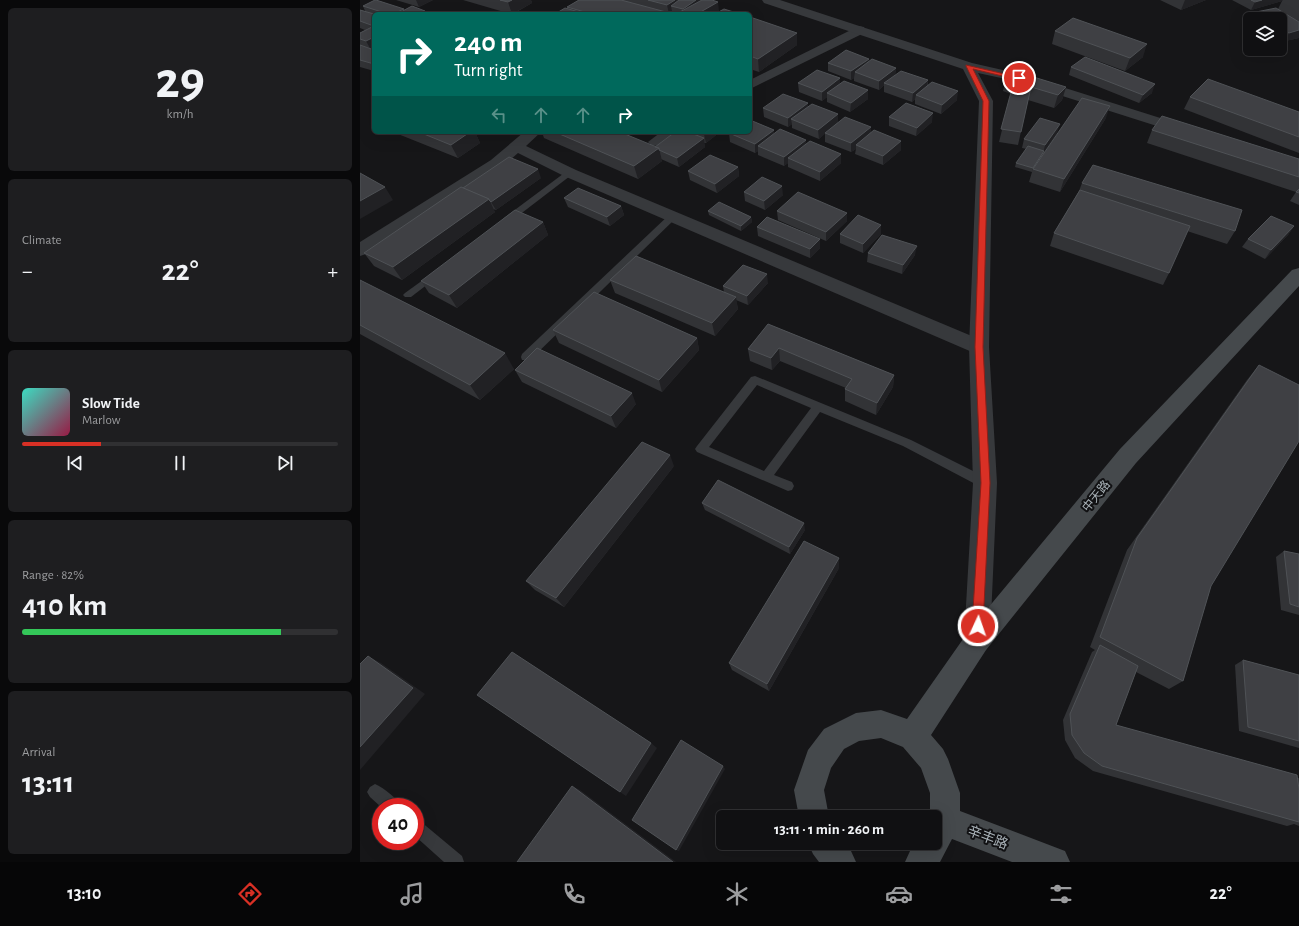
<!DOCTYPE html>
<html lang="en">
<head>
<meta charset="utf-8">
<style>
	:root { --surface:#101012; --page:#1e1e20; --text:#f1f3f6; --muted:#9c9d9f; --line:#303032; --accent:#d93025 }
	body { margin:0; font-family:"Alegreya Sans","Noto Sans SC",sans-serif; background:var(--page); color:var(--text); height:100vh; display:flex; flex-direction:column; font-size:15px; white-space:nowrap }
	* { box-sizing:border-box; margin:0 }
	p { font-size:13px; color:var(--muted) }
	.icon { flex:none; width:22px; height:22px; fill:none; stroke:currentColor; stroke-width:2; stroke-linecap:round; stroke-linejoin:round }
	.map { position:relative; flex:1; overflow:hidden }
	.sheet { display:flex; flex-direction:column; gap:8px; padding:8px; background:#09090a; width:360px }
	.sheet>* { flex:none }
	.top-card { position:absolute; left:12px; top:12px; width:380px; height:122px; border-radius:6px; box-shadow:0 4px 16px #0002,0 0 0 1px var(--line); background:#00695c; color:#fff; overflow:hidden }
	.buttons { position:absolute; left:883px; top:12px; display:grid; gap:8px }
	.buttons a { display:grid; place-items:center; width:44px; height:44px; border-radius:6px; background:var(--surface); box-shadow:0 4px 16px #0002,0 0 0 1px var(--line); font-size:20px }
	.speed { position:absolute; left:12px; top:798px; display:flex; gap:8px; font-size:20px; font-weight:700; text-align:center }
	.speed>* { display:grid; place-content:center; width:52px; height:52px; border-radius:50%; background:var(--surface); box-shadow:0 4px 16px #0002,0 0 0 1px var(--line); line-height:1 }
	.speed .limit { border:6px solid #d22; background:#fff; color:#111 }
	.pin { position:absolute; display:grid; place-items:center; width:34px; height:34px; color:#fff; margin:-17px; border:2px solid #fff; border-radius:50%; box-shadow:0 1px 4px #0007 }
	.me { position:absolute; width:44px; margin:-22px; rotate:3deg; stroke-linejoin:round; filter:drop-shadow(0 0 3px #0008) }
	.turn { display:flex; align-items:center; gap:14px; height:84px; padding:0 16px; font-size:18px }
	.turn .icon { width:52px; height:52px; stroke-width:2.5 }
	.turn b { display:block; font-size:28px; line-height:34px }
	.lanes { display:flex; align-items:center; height:38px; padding:0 16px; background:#0003; justify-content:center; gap:20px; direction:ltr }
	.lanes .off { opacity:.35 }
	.big { font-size:30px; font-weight:600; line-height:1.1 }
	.sheet .tile { flex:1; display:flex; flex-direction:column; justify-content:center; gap:6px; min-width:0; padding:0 14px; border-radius:6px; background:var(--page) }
	.sheet .dial { align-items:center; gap:0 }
	.dial b { font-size:52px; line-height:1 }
	.song { display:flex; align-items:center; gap:12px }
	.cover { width:48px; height:48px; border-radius:6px; background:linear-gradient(135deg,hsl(170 70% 55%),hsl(340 70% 35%)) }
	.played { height:4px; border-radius:2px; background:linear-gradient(90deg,var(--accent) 25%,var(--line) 25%) }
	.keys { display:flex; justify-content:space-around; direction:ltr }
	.heat { display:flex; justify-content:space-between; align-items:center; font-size:22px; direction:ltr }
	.charge { height:6px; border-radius:3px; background:linear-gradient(90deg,#34c759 82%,var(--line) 0) }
	.trip { position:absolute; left:356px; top:810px; width:226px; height:40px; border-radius:6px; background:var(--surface); box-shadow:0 4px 16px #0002,0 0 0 1px var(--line); font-weight:600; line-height:40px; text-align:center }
	.dock { display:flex; height:64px; justify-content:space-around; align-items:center; background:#060607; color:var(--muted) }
	.dock .icon { width:28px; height:28px }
	.dock .on { color:var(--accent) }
	.dock b { font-size:18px; color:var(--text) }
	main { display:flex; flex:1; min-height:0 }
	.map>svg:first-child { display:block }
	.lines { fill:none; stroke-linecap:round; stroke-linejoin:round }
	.service { fill:#37393c; fill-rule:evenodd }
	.minor { fill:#37393c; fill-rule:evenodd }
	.tertiary { fill:#37393c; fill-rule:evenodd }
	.secondary { fill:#45494c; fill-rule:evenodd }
	.wall { fill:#323336 }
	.shaded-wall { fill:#212124 }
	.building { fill:#3f4044; stroke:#4f5256 }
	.route { fill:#d93025; stroke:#8d1f18 }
	.labels { text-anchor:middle; stroke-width:4; stroke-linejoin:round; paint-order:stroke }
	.street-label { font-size:12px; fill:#a8b1b7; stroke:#111113 }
	.near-street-label { font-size:14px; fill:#a8b1b7; stroke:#111113 }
</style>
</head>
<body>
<main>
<section class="sheet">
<div class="tile dial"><b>29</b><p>km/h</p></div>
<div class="tile"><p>Climate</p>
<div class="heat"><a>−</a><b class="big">22°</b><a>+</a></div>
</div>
<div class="tile">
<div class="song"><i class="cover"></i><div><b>Slow Tide</b><p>Marlow</p></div></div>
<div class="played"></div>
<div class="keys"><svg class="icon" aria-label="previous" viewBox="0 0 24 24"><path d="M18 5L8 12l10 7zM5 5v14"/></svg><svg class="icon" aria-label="pause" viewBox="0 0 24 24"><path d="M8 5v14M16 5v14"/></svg><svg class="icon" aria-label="next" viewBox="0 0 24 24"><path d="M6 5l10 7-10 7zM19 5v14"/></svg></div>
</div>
<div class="tile"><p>Range · 82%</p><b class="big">410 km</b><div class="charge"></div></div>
<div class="tile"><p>Arrival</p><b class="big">13:11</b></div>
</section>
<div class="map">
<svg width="939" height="862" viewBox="0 0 939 862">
	<rect width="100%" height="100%" fill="#161618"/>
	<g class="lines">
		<g class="service">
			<polygon points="207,171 213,171 214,173 150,222 144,222 143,220 144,218"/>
			<polygon points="313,213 316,214 317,216 316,218 170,360 162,360 161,357 162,354 310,214"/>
			<polygon points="74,272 77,273 79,275 77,277 51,297 45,297 43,295 45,293"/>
			<path d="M395,376L551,440L629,479L631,483L629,487L625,488L621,487L543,446L460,412L414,475L432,482L434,486L432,490L428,491L337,452L335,449L337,446L391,377ZM397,385L451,408L404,471L349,447Z"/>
			<path d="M15,784C24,788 37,798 41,807H21L10,797L7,792L10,787Z"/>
			<polygon points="55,818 60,821 102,856 104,862 84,862 55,836"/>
		</g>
		<g class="minor">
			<polygon points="499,26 504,27 505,30 504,33 390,89 390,80"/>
			<polygon points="164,132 181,132 166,146 216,170 626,342 629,347 626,352 619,355 612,352 204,176 158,153 143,166 6,254 0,256 0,242 131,160"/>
			<path d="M301,132H319C313,140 300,148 291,145L288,142Z"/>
		</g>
		<polygon class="tertiary" points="402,0 420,0 612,63 664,75 832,128 835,131 832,134 827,136 822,134 655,81 618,73 633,101 629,347 637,483 630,641 626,650 617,654 608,650 604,641 613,483 609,347 619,101 603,69 404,3"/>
		<g class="secondary">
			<polygon points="939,268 939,286 776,463 626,650 571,735 583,749 588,759 600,793 600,811 705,851 710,862 652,862 592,839 580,862 545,862 550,851 553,849 556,843 575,843 575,817 570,817 570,793 561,768 543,747 521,738 499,741 484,749 471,768 464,790 469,817 439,817 434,790 448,750 464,729 496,713 521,710 547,719 608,632 760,449 932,270"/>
			<polygon points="448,843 485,843 491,851 496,862 459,862 453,854"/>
		</g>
	</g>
	<g class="wall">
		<polygon points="36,0 73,0 59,7"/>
		<polygon points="103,0 171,0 172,3 153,14 151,14"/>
		<polygon points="219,0 352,0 359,11 353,14 312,14 312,11 309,14 306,13 306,14 195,14 207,9 207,7"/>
		<polygon points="800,0 846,0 821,10"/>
		<polygon points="872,0 939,0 939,38 925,41 920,38 920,19 892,19 896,12 918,9 922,1 891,10"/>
		<polygon points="3,6 44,9 45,10 65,11 67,14 14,14 12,49 14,50 14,71 0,67 0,33 5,30 0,28 0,10 5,11"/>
		<polygon points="390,17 437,45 399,72 390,69"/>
		<polygon points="695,31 783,57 765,71 692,44"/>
		<polygon points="509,59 509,62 536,68 535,75 568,80 568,85 597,100 581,114 555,104 555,99 552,102 524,92 524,85 519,90 494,81 494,78 491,80 468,71 468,63"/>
		<polygon points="711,67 792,93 779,103 709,75"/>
		<polygon points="480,78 480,83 508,90 508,99 490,112 467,102 467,97 462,101 439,92 438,83"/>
		<polygon points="646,78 706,87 702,100 694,108 668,100 658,145 639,142 651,94 643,91"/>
		<polygon points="830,97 939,112 939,153 824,109"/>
		<polygon points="403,108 478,123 511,132 541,150 523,165 495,154 496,149 491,152 465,142 465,133 459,139 432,128 432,124 428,127 404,117"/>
		<polygon points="529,117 572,122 556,136 529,126"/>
		<polygon points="746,118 700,192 669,182 672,172 655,167 656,163 667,149 662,148 664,139 697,133 684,152 684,153"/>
		<polygon points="792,130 939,159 939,205 930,201 936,192 787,143"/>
		<polygon points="33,132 115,132 120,143 98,158"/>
		<polygon points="182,132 260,132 295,147 315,132 360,132 346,143 344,143 345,147 319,167 301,159 302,161 278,179 184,138"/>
		<polygon points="369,133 414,134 446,140 446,144 481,163 460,181 428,167 428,163 424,166 398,155 398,151 395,153 370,142"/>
		<polygon points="378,167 379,176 357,193 330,180 328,171"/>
		<polygon points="181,178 136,210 133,209 135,212 42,280 14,266 4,253 103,188"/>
		<polygon points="722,183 875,231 867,244 827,231 809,273 803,285 690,246 694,233 719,191"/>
		<polygon points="384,192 423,195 405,210 385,201"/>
		<polygon points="204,198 261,206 264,215 250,226 208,207"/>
		<polygon points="348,211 391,217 392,222 381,231 349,215"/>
		<polygon points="417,211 487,213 487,221 466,241 418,220"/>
		<polygon points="183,222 188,235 97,308 69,293 61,281"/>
		<polygon points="934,226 928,235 905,259 882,247 888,239"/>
		<polygon points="397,227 460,239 460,248 450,258 398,236"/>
		<polygon points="480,234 521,234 503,253 480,243"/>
		<polygon points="508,253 555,255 542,274 507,262"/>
		<polygon points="0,280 154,369 120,400 0,334"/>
		<polygon points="250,280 364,292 363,286 408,283 388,305 376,300 378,309 355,336 255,293"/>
		<polygon points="408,324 534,375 533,387 516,415 485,401 485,389 486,388 420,361 412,370 390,361 388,349"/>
		<polygon points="193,330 337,338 339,350 302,392 199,343"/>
		<polygon points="899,365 851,586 823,681 809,689 776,672 756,725 938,778 939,778 939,826 934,824 927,826 733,771 715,758 705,740 703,720 732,652 735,650 730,647 767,550 887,380"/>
		<polygon points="155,370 276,404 256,428 162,382"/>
		<polygon points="314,466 204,607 175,590 166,581"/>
		<polygon points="342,503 445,530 430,554 345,510"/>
		<polygon points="924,551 939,554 939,615 921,610 916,557"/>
		<polygon points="479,568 409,691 372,670 369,663"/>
		<polygon points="883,660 939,675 939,748 879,731 875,665"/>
	</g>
	<g class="shaded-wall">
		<polygon points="56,0 73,0 59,7"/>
		<polygon points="152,0 171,0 172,3 152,14 148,2"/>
		<polygon points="315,0 321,0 311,6 312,11 309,14 307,5"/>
		<polygon points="336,0 349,0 324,14 323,9"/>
		<polygon points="825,0 846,0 821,10"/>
		<polygon points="902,0 923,0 922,1 891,10 895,2"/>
		<polygon points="358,2 359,11 353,14 337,14"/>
		<polygon points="44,9 46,14 33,14"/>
		<polygon points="65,11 67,14 59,14"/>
		<polygon points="939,30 939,38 925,41 929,33"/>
		<polygon points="437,33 437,45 399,72 398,59"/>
		<polygon points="14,37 14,48 11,50 6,41"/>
		<polygon points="787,44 783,57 765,71 770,58"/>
		<polygon points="509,59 509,67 495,72 494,78 491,80 491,71"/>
		<polygon points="536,68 535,77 524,83 524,85 519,90 519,81"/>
		<polygon points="480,78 480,87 467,93 467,97 462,101 462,92"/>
		<polygon points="568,80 567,89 556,95 555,99 552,102 553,93"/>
		<polygon points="795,84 792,93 779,103 783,95"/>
		<polygon points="706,87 702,100 694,108 698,95"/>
		<polygon points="508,90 508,99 490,112 491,103"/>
		<polygon points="598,91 597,100 581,114 582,105"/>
		<polygon points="448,103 448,112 431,119 432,124 428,127 428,118"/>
		<polygon points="750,106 746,118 700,192 704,179"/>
		<polygon points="573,113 572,122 556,136 557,128"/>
		<polygon points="478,114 478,123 459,139 458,130"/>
		<polygon points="700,124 697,133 684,152 683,156 673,169 672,172 673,168 683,154 685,145"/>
		<polygon points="511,127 511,136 496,145 496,149 491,152 491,143"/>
		<polygon points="414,130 414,138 398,146 398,151 395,153 395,144"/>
		<polygon points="110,132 115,132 120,143 98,158 91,145"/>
		<polygon points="347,132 360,132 346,143 344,134"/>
		<polygon points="344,138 345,147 319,167 317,158"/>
		<polygon points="446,140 446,149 428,158 428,163 424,166 424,157"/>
		<polygon points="541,141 541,150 523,165 523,156"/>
		<polygon points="299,148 302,161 278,179 274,166"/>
		<polygon points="481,154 481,163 460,181 460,172"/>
		<polygon points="378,167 379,176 357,193 355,184"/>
		<polygon points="178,169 181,178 136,210 131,202"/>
		<polygon points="422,186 423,195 405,210 404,201"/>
		<polygon points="25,187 33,200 0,219 0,201"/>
		<polygon points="129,199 135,212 42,280 33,267"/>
		<polygon points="261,206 264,215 250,226 247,217"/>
		<polygon points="487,213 487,221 466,241 466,232"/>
		<polygon points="391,217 392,222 381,231 381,226"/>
		<polygon points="183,222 188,235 97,308 89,295"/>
		<polygon points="521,225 521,234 503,253 503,244"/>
		<polygon points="934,226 928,235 905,259 911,250"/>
		<polygon points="460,239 460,248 450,258 450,249"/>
		<polygon points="557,246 555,255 542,274 543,265"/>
		<polygon points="407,274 408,283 388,305 387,296"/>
		<polygon points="376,297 378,309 355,336 352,323"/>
		<polygon points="337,338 339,350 302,392 299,380"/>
		<polygon points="419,348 420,361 412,370 411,358"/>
		<polygon points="145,353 154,369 120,400 110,385"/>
		<polygon points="534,375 533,387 516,415 517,403"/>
		<polygon points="272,393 276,404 256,428 251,416"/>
		<polygon points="310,455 314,466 204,607 196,598"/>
		<polygon points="444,523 445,530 430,554 429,547"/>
		<polygon points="479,558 479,568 409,691 407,684"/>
		<polygon points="8,656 21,663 65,694 0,770 0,747"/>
		<polygon points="291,743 297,748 266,796 260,792"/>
		<polygon points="363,766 365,769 319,851 316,850"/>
		<polygon points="212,786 220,790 316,862 313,862"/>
	</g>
	<g class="building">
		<polygon points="15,0 16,0 44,9 33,14 28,14 3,6"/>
		<polygon points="140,0 152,0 148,2"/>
		<polygon points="219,0 261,0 306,12 303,14 265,14 258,12 255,14 232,14 207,7"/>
		<polygon points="288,0 315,0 307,5"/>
		<polygon points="319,0 336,0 323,9 311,6"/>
		<polygon points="342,0 352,0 358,2 337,14 316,14"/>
		<polygon points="891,0 902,0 895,2"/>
		<polygon points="52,6 65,11 59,14 37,14"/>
		<polygon points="205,8 226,14 195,14"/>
		<polygon points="916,8 939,22 939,30 929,33 920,27 920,19 907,19 896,12"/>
		<polygon points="364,9 380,14 355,14"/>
		<polygon points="0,10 14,14 14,23 11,25 0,21"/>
		<polygon points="390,17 437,33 398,59 390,56"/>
		<polygon points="713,18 787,44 770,58 695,31"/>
		<polygon points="14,26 14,37 6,41 0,39 0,33"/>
		<polygon points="0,45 14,50 14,64 0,60"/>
		<polygon points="486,50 509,59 491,71 468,63"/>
		<polygon points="725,57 795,84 783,95 711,67"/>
		<polygon points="512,59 536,68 519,81 495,72"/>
		<polygon points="457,70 480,78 462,92 438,83"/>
		<polygon points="541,71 568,80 553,93 524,83"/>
		<polygon points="654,71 706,87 698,95 671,87 661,132 641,129 654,81 646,78"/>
		<polygon points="848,79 939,112 939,137 830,97"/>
		<polygon points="484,81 508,90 491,103 467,93"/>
		<polygon points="572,82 598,91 582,105 556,95"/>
		<polygon points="423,94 448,103 428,118 403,108"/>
		<polygon points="722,98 750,106 704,179 673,169"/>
		<polygon points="546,103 573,113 557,128 529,117"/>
		<polygon points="452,104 478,114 458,130 431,119"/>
		<polygon points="802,116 939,159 939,177 792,130"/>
		<polygon points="485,117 511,127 491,143 465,133"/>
		<polygon points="680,118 700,124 685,145 664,139"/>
		<polygon points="390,120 414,130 395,144 369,133 370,132 390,132"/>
		<polygon points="420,129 446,140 424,157 398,146"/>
		<polygon points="514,130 541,141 523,156 496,145"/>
		<polygon points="59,132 110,132 91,145"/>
		<polygon points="195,132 260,132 299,148 274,166"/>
		<polygon points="315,132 328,132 344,138 317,158 299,150 299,148 295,147"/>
		<polygon points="337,132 347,132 344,134"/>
		<polygon points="450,141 481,154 460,172 428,158"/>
		<polygon points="668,146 684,151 673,168 656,163"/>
		<polygon points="350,155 378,167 355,184 328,171"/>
		<polygon points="149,157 178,169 131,202 129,200 129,199 103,188"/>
		<polygon points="733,165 882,210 875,231 722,183"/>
		<polygon points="0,173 25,187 0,201"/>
		<polygon points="402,177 422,186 404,201 384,192"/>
		<polygon points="101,187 129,199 33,267 4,253"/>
		<polygon points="218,188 261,206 247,217 204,198"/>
		<polygon points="939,189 939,193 936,192"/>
		<polygon points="720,190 830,226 809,273 694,233"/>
		<polygon points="438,192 487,213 466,232 417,211"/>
		<polygon points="359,202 391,217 381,226 348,211"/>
		<polygon points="155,210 183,222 89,295 61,281"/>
		<polygon points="498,215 521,225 503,244 480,234"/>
		<polygon points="911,216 934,226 911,250 888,239"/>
		<polygon points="407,217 460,239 450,249 397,227"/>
		<polygon points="522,235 557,246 543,265 508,253"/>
		<polygon points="276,256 376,297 352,323 250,280"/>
		<polygon points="383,265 407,274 387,296 363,286"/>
		<polygon points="0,280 145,353 110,385 0,325"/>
		<polygon points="234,292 337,338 299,380 193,330"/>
		<polygon points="408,324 534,375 517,403 485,389 492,379 419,348 411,358 388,349"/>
		<polygon points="177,348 272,393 251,416 155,370"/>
		<polygon points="899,365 939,385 939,441 851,586 823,681 740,637 777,538"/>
		<polygon points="282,442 310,455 196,598 166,581"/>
		<polygon points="358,480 444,523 429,547 342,503"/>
		<polygon points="444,541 479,558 407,684 369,663"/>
		<polygon points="924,551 939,554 939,607 930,604"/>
		<polygon points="740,645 778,666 756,725 937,775 939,789 939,822 742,766 724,753 712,735 710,714"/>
		<polygon points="152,652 291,743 260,792 117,695"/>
		<polygon points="8,656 53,688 0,747 0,664"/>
		<polygon points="883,660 939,675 939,741 888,727"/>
		<polygon points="321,740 363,766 316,850 272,820"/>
		<polygon points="212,786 313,862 157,862"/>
	</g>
	<polygon class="route" points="606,65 662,78 659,80 613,69 629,101 623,347 630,483 623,626 622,629 618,631 614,629 612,626 621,483 615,347 623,101 606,66"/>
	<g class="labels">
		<g class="street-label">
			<text transform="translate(736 496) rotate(-51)" y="4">中天路</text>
		</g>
		<g class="near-street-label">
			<text transform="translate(628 837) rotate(21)" y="5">辛丰路</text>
		</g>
	</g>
</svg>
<div class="buttons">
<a><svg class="icon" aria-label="layers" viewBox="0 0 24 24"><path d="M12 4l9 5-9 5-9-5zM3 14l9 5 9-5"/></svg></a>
</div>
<div class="speed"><div class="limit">40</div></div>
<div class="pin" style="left:659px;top:78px;background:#d93025"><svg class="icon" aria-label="arrive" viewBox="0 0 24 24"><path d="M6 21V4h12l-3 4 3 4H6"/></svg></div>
<svg class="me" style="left:618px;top:626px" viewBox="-20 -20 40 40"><circle r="17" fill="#d93025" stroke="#fff" stroke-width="3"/><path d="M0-11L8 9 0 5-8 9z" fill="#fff"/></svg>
<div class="trip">13:11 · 1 min · 260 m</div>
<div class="top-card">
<div class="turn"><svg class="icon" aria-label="right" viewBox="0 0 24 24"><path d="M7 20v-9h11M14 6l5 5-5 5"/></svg><div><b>240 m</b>Turn right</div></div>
<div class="lanes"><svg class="icon off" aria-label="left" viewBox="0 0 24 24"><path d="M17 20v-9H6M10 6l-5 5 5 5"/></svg><svg class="icon off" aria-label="ahead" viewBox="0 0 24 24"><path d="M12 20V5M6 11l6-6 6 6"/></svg><svg class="icon off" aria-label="ahead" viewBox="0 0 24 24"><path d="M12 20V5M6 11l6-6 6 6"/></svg><svg class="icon" aria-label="right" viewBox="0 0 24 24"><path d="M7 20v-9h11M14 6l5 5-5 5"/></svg></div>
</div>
</div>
</main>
<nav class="dock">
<b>13:10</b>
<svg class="icon on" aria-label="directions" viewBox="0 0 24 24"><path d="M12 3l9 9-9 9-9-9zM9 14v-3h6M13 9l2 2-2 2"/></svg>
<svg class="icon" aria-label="music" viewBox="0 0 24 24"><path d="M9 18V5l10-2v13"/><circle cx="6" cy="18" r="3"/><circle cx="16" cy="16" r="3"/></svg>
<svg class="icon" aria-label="phone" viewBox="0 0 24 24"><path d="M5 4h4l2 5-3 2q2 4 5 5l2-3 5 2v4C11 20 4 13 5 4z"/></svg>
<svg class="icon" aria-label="climate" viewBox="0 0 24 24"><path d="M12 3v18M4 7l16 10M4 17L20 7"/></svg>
<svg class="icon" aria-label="car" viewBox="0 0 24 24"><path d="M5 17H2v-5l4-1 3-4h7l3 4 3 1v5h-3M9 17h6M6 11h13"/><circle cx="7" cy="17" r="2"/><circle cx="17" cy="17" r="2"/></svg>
<svg class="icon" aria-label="filters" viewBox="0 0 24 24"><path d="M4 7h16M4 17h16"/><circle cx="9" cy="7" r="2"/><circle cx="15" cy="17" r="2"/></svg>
<b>22°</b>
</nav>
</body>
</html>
